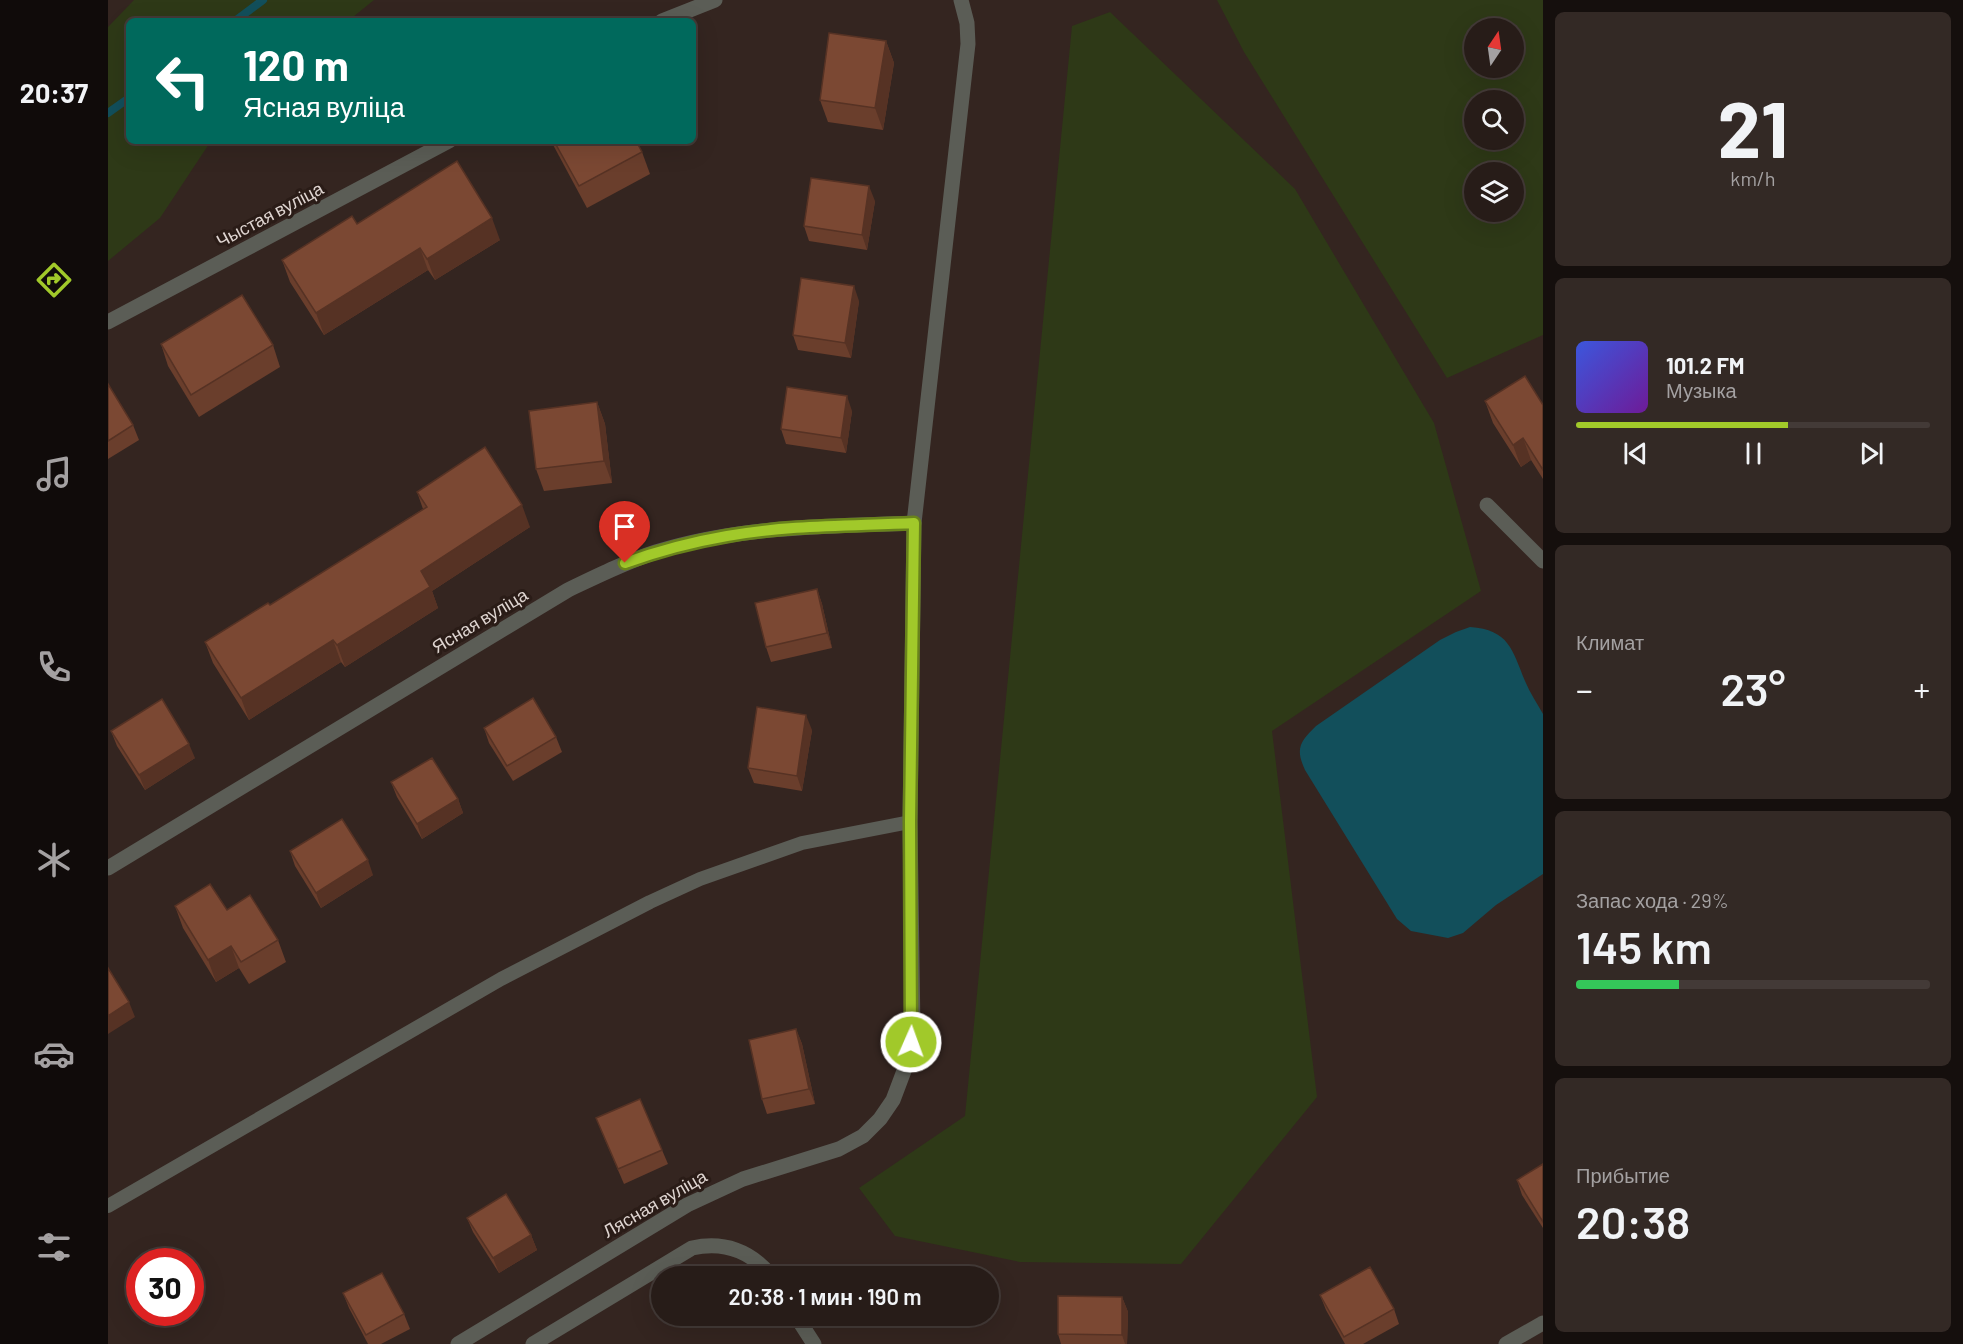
<!DOCTYPE html>
<html lang="ru">
<head>
<meta charset="utf-8">
<style>
	:root { --surface:#271c18; --page:#332925; --text:#f1f3f6; --muted:#a4a1a2; --line:#433a37; --accent:#a1c92a }
	body { margin:0; font-family:Barlow,sans-serif; background:var(--page); color:var(--text); height:100vh; display:flex; flex-direction:column; font-size:22px; white-space:nowrap }
	* { box-sizing:border-box; margin:0 }
	p { font-size:20px; color:var(--muted) }
	.icon { flex:none; width:33px; height:33px; fill:none; stroke:currentColor; stroke-width:2; stroke-linecap:round; stroke-linejoin:round }
	.map { position:relative; flex:1; overflow:hidden }
	.panel { display:flex; flex-direction:column; gap:12px; padding:12px; background:#150f0d; width:420px }
	.panel>* { flex:none }
	.hud { position:absolute; left:18px; top:18px; width:570px; height:126px; border-radius:9px; box-shadow:0 6px 24px #0002,0 0 0 2px var(--line); background:#00695c; color:#fff; overflow:hidden }
	.needle { width:39px; rotate:13deg }
	.buttons { position:absolute; left:1356px; top:18px; display:grid; gap:12px }
	.buttons a { display:grid; place-items:center; width:60px; height:60px; border-radius:50%; background:var(--surface); box-shadow:0 6px 24px #0002,0 0 0 2px var(--line); font-size:30px }
	.speed { position:absolute; left:18px; top:1248px; display:flex; gap:12px; font-size:30px; font-weight:700; text-align:center }
	.speed>* { display:grid; place-content:center; width:78px; height:78px; border-radius:50%; background:var(--surface); box-shadow:0 6px 24px #0002,0 0 0 2px var(--line); line-height:1 }
	.speed .limit { border:9px solid #d22; background:#fff; color:#111 }
	.pin { position:absolute; display:grid; place-items:center; width:51px; height:51px; color:#fff; margin:-62px -26px; border-radius:50% 50% 50% 0; rotate:-45deg; box-shadow:0 0 6px #0007 }
	.pin .icon { rotate:45deg }
	.me { position:absolute; width:66px; margin:-33px; rotate:2deg; stroke-linejoin:round; filter:drop-shadow(0 0 4px #0008) }
	.turn { display:flex; align-items:center; gap:21px; height:126px; padding:0 18px; font-size:27px }
	.turn .icon { width:78px; height:78px; stroke-width:2.5 }
	.turn b { display:block; font-size:42px; line-height:51px }
	.big { font-size:45px; font-weight:600; line-height:1.1 }
	.panel .card { flex:1; display:flex; flex-direction:column; justify-content:center; gap:9px; min-width:0; padding:0 21px; border-radius:9px; background:var(--page) }
	.panel .dial { align-items:center; gap:0 }
	.dial b { font-size:78px; line-height:1 }
	.song { display:flex; align-items:center; gap:18px }
	.cover { width:72px; height:72px; border-radius:9px; background:linear-gradient(135deg,hsl(230 70% 55%),hsl(280 70% 35%)) }
	.played { height:6px; border-radius:3px; background:linear-gradient(90deg,var(--accent) 60%,var(--line) 60%) }
	.keys { display:flex; justify-content:space-around; direction:ltr }
	.heat { display:flex; justify-content:space-between; align-items:center; font-size:33px; direction:ltr }
	.charge { height:9px; border-radius:4px; background:linear-gradient(90deg,#34c759 29%,var(--line) 0) }
	.trip { position:absolute; left:543px; top:1266px; width:348px; height:60px; border-radius:30px; background:var(--surface); box-shadow:0 6px 24px #0002,0 0 0 2px var(--line); font-weight:600; line-height:60px; text-align:center }
	main { display:flex; flex:1; min-height:0 }
	.tabs { display:flex; flex-direction:column; width:108px; justify-content:space-around; align-items:center; background:#100b0a; color:var(--muted) }
	.tabs .icon { width:42px; height:42px }
	.tabs .selected { color:var(--accent) }
	.tabs b { font-size:27px; color:var(--text) }
	.map>svg:first-child { display:block }
	.green { fill:#2e3917; fill-rule:evenodd }
	.water { fill:#124f5b }
	.lines { fill:none; stroke-linecap:round; stroke-linejoin:round }
	.stream { stroke:#124f5b; stroke-width:8 }
	.lane { stroke:#5b5d56; stroke-width:14 }
	.street { stroke:#5b5d56; stroke-width:15 }
	.wall { fill:#6a3e2c }
	.shaded-wall { fill:#563224 }
	.building { fill:#7b4833; stroke:#563224; stroke-width:1.5 }
	.route-casing { stroke:#69831b; stroke-width:15 }
	.route { stroke:#a1c92a; stroke-width:10 }
	.labels { text-anchor:middle; stroke-width:6; stroke-linejoin:round; paint-order:stroke }
	.street-label { font-size:18px; fill:#ded4d0; stroke:#2a1c17 }
</style>
</head>
<body>
<main>
<nav class="tabs">
<b>20:37</b>
<svg class="icon selected" aria-label="directions" viewBox="0 0 24 24"><path d="M12 3l9 9-9 9-9-9zM9 14v-3h6M13 9l2 2-2 2"/></svg>
<svg class="icon" aria-label="music" viewBox="0 0 24 24"><path d="M9 18V5l10-2v13"/><circle cx="6" cy="18" r="3"/><circle cx="16" cy="16" r="3"/></svg>
<svg class="icon" aria-label="phone" viewBox="0 0 24 24"><path d="M5 4h4l2 5-3 2q2 4 5 5l2-3 5 2v4C11 20 4 13 5 4z"/></svg>
<svg class="icon" aria-label="climate" viewBox="0 0 24 24"><path d="M12 3v18M4 7l16 10M4 17L20 7"/></svg>
<svg class="icon" aria-label="car" viewBox="0 0 24 24"><path d="M5 17H2v-5l4-1 3-4h7l3 4 3 1v5h-3M9 17h6M6 11h13"/><circle cx="7" cy="17" r="2"/><circle cx="17" cy="17" r="2"/></svg>
<svg class="icon" aria-label="filters" viewBox="0 0 24 24"><path d="M4 7h16M4 17h16"/><circle cx="9" cy="7" r="2"/><circle cx="15" cy="17" r="2"/></svg>
</nav>
<div class="map">
<svg width="1435" height="1344" viewBox="0 0 1435 1344">
	<rect width="100%" height="100%" fill="#342520"/>
	<g class="green">
		<polygon points="26,0 266,0 240,21 21,21 21,141 103,141 52,218 0,261 0,27"/>
		<path d="M1109,0H1435V335L1339,378L1136,52ZM1366,28H1406V68H1366ZM1366,100H1406V140H1366ZM1366,172H1406V212H1366Z"/>
		<polygon points="1002,12 1187,189 1326,423 1373,591 1164,731 1209,1097 1073,1264 912,1262 787,1236 751,1188 857,1116 964,26"/>
	</g>
	<path class="water" d="M1362,627C1401,630 1404,649 1417,681C1422,693 1429,703 1435,714V874L1388,905L1355,933L1340,938L1303,931L1289,919L1197,770C1187,748 1192,742 1208,726L1332,640L1348,632Z"/>
	<g class="lines">
		<g class="stream">
			<polyline points="127,21 155,0"/>
			<polyline points="0,113 21,98"/>
		</g>
		<polyline class="lane" points="0,1206 393,979 542,902 592,879 694,843 802,822"/>
		<g class="street">
			<polyline points="554,21 607,0"/>
			<polyline points="0,322 341,141"/>
			<polyline points="1379,505 1435,561"/>
			<path d="M0,868L460,590C489,576 517,562 548,552C631,526 720,526 806,523"/>
			<polyline points="688,1316 706,1344"/>
			<polyline points="350,1344 579,1205 635,1179 731,1149 755,1136 772,1119 785,1100 802,1055 805,1030 802,822 806,523 860,44 859,23 853,0"/>
			<path d="M425,1344L584,1248C616,1241 643,1251 663,1276"/>
			<polyline points="1398,1344 1435,1323"/>
		</g>
	</g>
	<g class="wall">
		<polygon points="778,41 786,63 775,130 720,122 712,100"/>
		<polygon points="443,141 528,141 534,152 542,174 479,208"/>
		<polygon points="767,201 759,250 701,241 696,226"/>
		<polygon points="249,224 392,240 327,280 320,270 216,335 182,282 174,260"/>
		<polygon points="751,301 743,358 690,350 685,335"/>
		<polygon points="53,344 165,345 172,367 91,417 60,366"/>
		<polygon points="0,384 25,425 31,440 0,459"/>
		<polygon points="1377,401 1435,405 1435,479 1423,460 1413,467 1385,423"/>
		<polygon points="489,402 497,424 504,483 436,491 428,469"/>
		<polygon points="744,411 738,453 678,444 673,429"/>
		<polygon points="309,492 422,527 324,591 330,608 237,667 233,662 141,720 105,663 97,642 162,605 315,509"/>
		<polygon points="709,589 714,604 724,648 663,662 658,647"/>
		<polygon points="376,728 448,737 454,752 405,781 381,743"/>
		<polygon points="704,730 694,791 646,783 640,768"/>
		<polygon points="3,731 87,758 37,790 9,746"/>
		<polygon points="283,782 350,799 355,813 314,839 289,797"/>
		<polygon points="182,851 265,875 213,908 187,866"/>
		<polygon points="67,906 170,940 178,962 141,984 131,968 108,982 75,928"/>
		<polygon points="688,1029 694,1044 707,1104 659,1114 654,1099"/>
		<polygon points="488,1118 554,1150 560,1164 516,1184 494,1133"/>
		<polygon points="1435,1164 1435,1228 1414,1195 1409,1180"/>
		<polygon points="359,1218 423,1235 429,1250 391,1273 365,1232"/>
		<polygon points="235,1293 296,1314 302,1329 273,1344 260,1344 241,1308"/>
		<polygon points="1212,1295 1286,1309 1291,1324 1255,1344 1237,1344 1218,1310"/>
		<polygon points="1014,1297 1020,1312 1019,1344 953,1344 950,1334"/>
	</g>
	<g class="shaded-wall">
		<polygon points="778,41 786,63 775,130 767,108"/>
		<polygon points="761,186 767,201 759,250 754,235"/>
		<polygon points="384,218 392,240 327,280 319,259"/>
		<polygon points="312,248 320,270 216,335 208,313"/>
		<polygon points="746,286 751,301 743,358 737,343"/>
		<polygon points="739,396 744,411 738,453 733,438"/>
		<polygon points="489,402 497,424 504,483 496,461"/>
		<polygon points="1415,438 1423,460 1413,467 1405,445"/>
		<polygon points="414,505 422,527 324,591 330,608 237,667 229,645 313,571"/>
		<polygon points="709,589 714,604 724,648 719,633"/>
		<polygon points="225,640 233,662 141,720 133,698"/>
		<polygon points="698,715 704,730 694,791 689,776"/>
		<polygon points="81,744 87,758 37,790 31,775"/>
		<polygon points="350,799 355,813 314,839 309,824"/>
		<polygon points="260,860 265,875 213,908 208,893"/>
		<polygon points="123,946 131,968 108,982 100,960"/>
		<polygon points="21,1002 27,1017 0,1034 0,1016"/>
		<polygon points="688,1029 694,1044 707,1104 701,1089"/>
		<polygon points="423,1235 429,1250 391,1273 385,1258"/>
		<polygon points="1014,1297 1020,1312 1019,1344 1017,1344 1014,1335"/>
	</g>
	<g class="building">
		<polygon points="721,33 778,41 767,108 712,100"/>
		<polygon points="446,141 528,141 534,152 471,186"/>
		<polygon points="349,161 384,218 319,259 312,248 208,313 174,260 244,216 249,224"/>
		<polygon points="703,178 761,186 754,235 696,226"/>
		<polygon points="693,278 746,286 737,343 685,335"/>
		<polygon points="134,295 165,345 83,395 53,344"/>
		<polygon points="1417,376 1435,405 1435,470 1415,438 1405,445 1377,401"/>
		<polygon points="0,384 25,425 0,441"/>
		<polygon points="679,387 739,396 733,438 673,429"/>
		<polygon points="489,402 496,461 428,469 421,411"/>
		<polygon points="377,447 414,505 313,571 322,587 229,645 225,640 133,698 97,642 160,603 162,605 319,507 309,492"/>
		<polygon points="709,589 719,633 658,647 647,603"/>
		<polygon points="425,698 448,737 399,766 376,728"/>
		<polygon points="54,699 81,744 31,775 3,731"/>
		<polygon points="649,707 698,715 689,776 640,768"/>
		<polygon points="324,758 350,799 309,824 283,782"/>
		<polygon points="234,819 260,860 208,893 182,851"/>
		<polygon points="102,884 119,910 142,895 170,940 133,962 123,946 100,960 67,906"/>
		<polygon points="0,968 21,1002 0,1016"/>
		<polygon points="688,1029 701,1089 654,1099 641,1040"/>
		<polygon points="532,1099 554,1150 510,1169 488,1118"/>
		<polygon points="1435,1164 1435,1222 1409,1180"/>
		<polygon points="398,1194 423,1235 385,1258 359,1218"/>
		<polygon points="1262,1267 1286,1309 1236,1337 1212,1295"/>
		<polygon points="274,1273 296,1314 258,1335 235,1293"/>
		<polygon points="950,1296 1014,1297 1014,1335 950,1334"/>
	</g>
	<g class="lines">
		<g class="route-casing">
			<path id="route" d="M517,563C550,551 584,542 619,536C680,525 744,526 806,523L802,822L803,1042"/>
		</g>
		<use href="#route" class="route"/>
	</g>
	<g class="labels">
		<g class="street-label">
			<text transform="translate(162 215) rotate(-28)" y="6">Чыстая вуліца</text>
			<text transform="translate(372 621) rotate(-31)" y="6">Ясная вуліца</text>
			<text transform="translate(547 1204) rotate(-30)" y="6">Лясная вуліца</text>
		</g>
	</g>
</svg>
<div class="buttons">
<a><svg class="needle" viewBox="-14 -14 28 28"><path d="M0-13l5 13h-10z" fill="#e53935"/><path d="M0 13l5-13h-10z" fill="#a4a1a2"/></svg></a>
<a><svg class="icon" aria-label="search" viewBox="0 0 24 24"><circle cx="10" cy="10" r="6"/><path d="M15 15l6 6"/></svg></a>
<a><svg class="icon" aria-label="layers" viewBox="0 0 24 24"><path d="M12 4l9 5-9 5-9-5zM3 14l9 5 9-5"/></svg></a>
</div>
<div class="speed"><div class="limit">30</div></div>
<div class="pin" style="left:517px;top:563px;background:#d93025"><svg class="icon" aria-label="arrive" viewBox="0 0 24 24"><path d="M6 21V4h12l-3 4 3 4H6"/></svg></div>
<svg class="me" style="left:803px;top:1042px" viewBox="-20 -20 40 40"><circle r="17" fill="#a1c92a" stroke="#fff" stroke-width="3"/><path d="M0-11L8 9 0 5-8 9z" fill="#fff"/></svg>
<div class="trip">20:38 · 1 мин · 190 m</div>
<div class="hud">
<div class="turn"><svg class="icon" aria-label="left" viewBox="0 0 24 24"><path d="M17 20v-9H6M10 6l-5 5 5 5"/></svg><div><b>120 m</b>Ясная вуліца</div></div>
</div>
</div>
<section class="panel">
<div class="card dial"><b>21</b><p>km/h</p></div>
<div class="card">
<div class="song"><i class="cover"></i><div><b>101.2 FM</b><p>Музыка</p></div></div>
<div class="played"></div>
<div class="keys"><svg class="icon" aria-label="previous" viewBox="0 0 24 24"><path d="M18 5L8 12l10 7zM5 5v14"/></svg><svg class="icon" aria-label="pause" viewBox="0 0 24 24"><path d="M8 5v14M16 5v14"/></svg><svg class="icon" aria-label="next" viewBox="0 0 24 24"><path d="M6 5l10 7-10 7zM19 5v14"/></svg></div>
</div>
<div class="card"><p>Климат</p>
<div class="heat"><a>−</a><b class="big">23°</b><a>+</a></div>
</div>
<div class="card"><p>Запас хода · 29%</p><b class="big">145 km</b><div class="charge"></div></div>
<div class="card"><p>Прибытие</p><b class="big">20:38</b></div>
</section>
</main>
</body>
</html>
